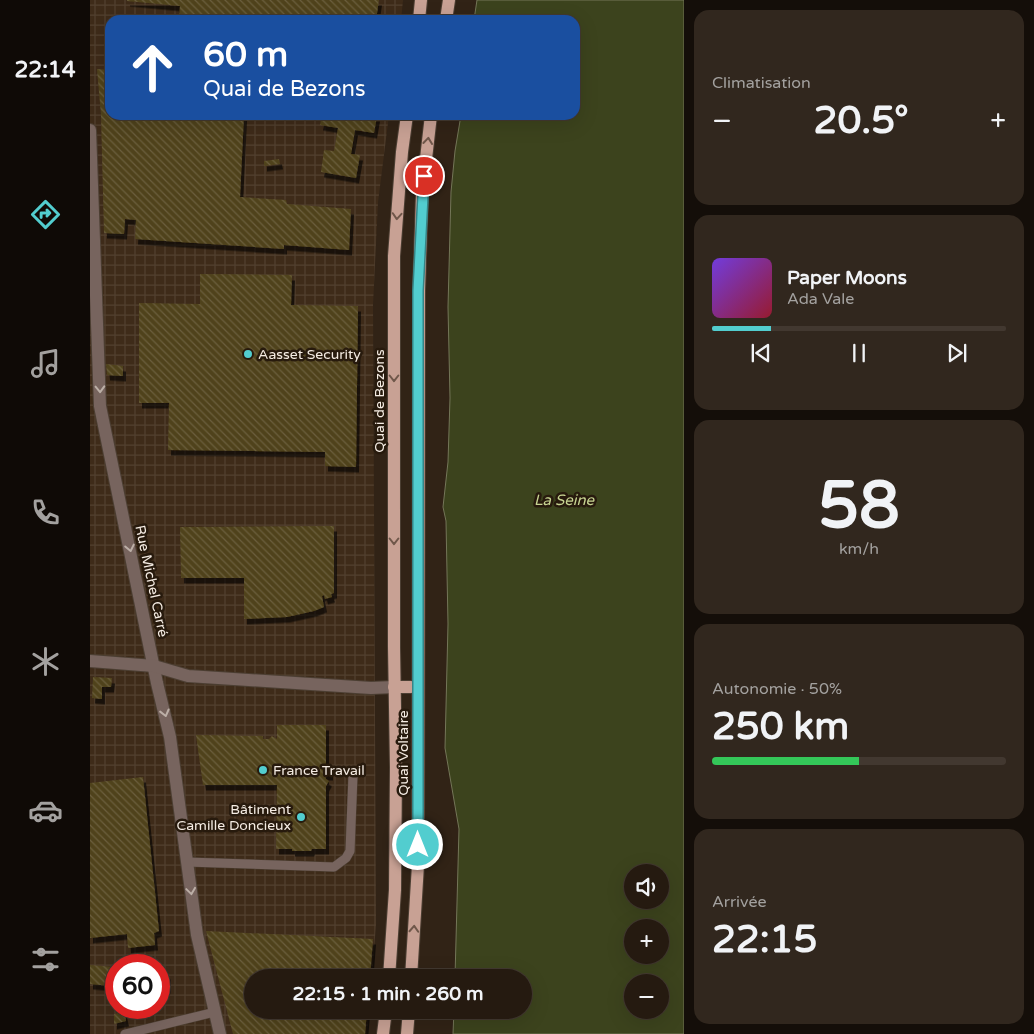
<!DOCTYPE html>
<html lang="fr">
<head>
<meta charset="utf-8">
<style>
	:root { --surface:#251a10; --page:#31271e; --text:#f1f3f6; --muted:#a3a19f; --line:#423830; --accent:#52cdcf }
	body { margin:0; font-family:"Varela Round",sans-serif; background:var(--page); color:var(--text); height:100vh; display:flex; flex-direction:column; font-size:19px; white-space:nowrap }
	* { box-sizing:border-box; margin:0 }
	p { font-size:16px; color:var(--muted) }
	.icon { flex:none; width:28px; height:28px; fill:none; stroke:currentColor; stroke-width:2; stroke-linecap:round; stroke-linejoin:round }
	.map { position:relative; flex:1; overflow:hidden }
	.side { display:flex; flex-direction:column; gap:10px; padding:10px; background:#140e09; width:350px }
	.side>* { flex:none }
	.banner { position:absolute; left:15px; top:15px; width:475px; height:105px; border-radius:15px; box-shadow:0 5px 20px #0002,0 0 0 1px var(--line); background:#1a4fa0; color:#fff; overflow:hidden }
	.fabs { position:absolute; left:534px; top:864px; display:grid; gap:10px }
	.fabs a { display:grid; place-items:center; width:45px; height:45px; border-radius:50%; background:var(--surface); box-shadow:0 5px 20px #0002,0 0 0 1px var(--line); font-size:25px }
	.speed { position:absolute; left:15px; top:954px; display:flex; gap:10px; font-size:25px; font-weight:700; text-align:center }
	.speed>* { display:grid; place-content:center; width:65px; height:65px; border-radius:50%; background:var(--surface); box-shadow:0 5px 20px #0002,0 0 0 1px var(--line); line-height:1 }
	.speed .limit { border:8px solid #d22; background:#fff; color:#111 }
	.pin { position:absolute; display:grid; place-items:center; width:42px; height:42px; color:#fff; margin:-21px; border:2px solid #fff; border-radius:50%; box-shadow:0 1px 5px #0007 }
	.me { position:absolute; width:55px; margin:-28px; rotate:0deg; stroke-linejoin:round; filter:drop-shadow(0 0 4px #0008) }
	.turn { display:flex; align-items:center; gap:18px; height:105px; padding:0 15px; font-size:22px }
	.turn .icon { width:65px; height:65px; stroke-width:2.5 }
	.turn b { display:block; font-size:35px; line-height:42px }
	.big { font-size:38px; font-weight:700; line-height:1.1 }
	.side .widget { flex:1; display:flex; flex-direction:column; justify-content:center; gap:8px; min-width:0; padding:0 18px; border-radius:15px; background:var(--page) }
	.side .dial { align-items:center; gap:0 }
	.dial b { font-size:65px; line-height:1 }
	.song { display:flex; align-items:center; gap:15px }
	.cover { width:60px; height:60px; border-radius:8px; background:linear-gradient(135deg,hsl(260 70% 55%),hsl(350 70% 35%)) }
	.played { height:5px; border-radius:2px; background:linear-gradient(90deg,var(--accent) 20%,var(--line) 20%) }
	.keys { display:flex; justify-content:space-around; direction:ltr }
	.heat { display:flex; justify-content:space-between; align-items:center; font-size:28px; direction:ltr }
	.charge { height:8px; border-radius:4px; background:linear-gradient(90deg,#34c759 50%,var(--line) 0) }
	.trip { position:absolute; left:154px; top:969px; width:288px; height:50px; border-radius:25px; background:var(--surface); box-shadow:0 5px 20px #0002,0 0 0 1px var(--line); font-weight:700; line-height:50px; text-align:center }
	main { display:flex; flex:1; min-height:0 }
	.tabs { display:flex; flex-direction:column; width:90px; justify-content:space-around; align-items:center; background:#0f0a06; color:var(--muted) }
	.tabs .icon { width:35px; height:35px }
	.tabs .current { color:var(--accent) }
	.tabs b { font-size:22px; color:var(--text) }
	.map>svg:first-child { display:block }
	.industrial { fill:url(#industrial-grid); fill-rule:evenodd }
	.water { fill:#3c431d; stroke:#747658; fill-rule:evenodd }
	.building { fill:url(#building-back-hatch); filter:url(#shadow) }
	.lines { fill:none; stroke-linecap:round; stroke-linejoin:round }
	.service-casing { stroke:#4c3f33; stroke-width:10 }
	.minor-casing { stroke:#4c3f33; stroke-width:14 }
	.tertiary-casing { stroke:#4c3f33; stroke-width:14 }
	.primary-casing { stroke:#4c3f33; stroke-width:14 }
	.service { stroke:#77645e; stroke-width:9 }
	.minor { stroke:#77645e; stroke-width:12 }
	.tertiary { stroke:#77645e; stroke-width:12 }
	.primary { stroke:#c8a194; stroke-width:12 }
	.oneway { stroke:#6f574a }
	.oneway2 { stroke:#bcafa7 }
	.route-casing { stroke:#358587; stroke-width:12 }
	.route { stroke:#52cdcf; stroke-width:9 }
	.poi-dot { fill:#52cdcf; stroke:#271a0d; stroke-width:2 }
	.labels { text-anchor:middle; stroke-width:5; stroke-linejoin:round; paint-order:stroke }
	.poi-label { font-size:14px; fill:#f5ece3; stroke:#271a0d; text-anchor:start }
	.street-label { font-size:14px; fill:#f5ece3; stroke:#271a0d }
	.water-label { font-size:15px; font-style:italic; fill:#c7d491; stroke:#271a0d }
</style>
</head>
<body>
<main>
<nav class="tabs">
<b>22:14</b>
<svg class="icon current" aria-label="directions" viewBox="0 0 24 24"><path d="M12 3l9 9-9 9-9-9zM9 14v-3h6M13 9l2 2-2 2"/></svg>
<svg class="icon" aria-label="music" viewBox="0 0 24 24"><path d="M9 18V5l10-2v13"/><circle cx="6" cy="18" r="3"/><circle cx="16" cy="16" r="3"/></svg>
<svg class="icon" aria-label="phone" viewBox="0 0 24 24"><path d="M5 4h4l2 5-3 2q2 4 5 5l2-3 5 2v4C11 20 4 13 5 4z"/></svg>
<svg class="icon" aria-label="climate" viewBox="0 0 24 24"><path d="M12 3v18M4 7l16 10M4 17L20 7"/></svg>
<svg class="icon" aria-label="car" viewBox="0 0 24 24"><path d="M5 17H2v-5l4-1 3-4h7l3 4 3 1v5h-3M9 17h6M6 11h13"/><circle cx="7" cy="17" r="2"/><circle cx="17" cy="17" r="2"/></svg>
<svg class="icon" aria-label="filters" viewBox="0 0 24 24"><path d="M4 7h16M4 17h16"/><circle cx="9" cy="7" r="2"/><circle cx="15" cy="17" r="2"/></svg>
</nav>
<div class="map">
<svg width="594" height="1034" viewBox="0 0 594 1034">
	<defs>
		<pattern id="industrial-grid" width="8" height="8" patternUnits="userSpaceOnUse" patternTransform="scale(1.25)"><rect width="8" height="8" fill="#3e2b19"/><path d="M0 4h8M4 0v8" fill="none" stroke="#51402f"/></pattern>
		<pattern id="building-back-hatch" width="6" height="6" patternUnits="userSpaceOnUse" patternTransform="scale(1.25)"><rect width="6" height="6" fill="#50431c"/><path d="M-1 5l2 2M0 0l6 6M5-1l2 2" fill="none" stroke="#6a5e3d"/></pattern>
		<filter id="shadow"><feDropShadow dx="3" dy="5.5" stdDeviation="0" flood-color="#0009"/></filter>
	</defs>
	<rect width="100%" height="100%" fill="#312316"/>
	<path class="industrial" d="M0,0H313L311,20H20V115H299L288,202L283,305L286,924L282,977L162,978V1010H279L277,1034H0ZM26,965H69V1008H26Z"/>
	<path class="water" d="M387,0H594V1034H363L364,1010H432V978L365,977L369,829L355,748L358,624L356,521L353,507L358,462L360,398L358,307L361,192L365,151L371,115H485V20H384ZM542,872H570V900H542ZM542,928H570V955H542ZM542,982H570V1010H542Z"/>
	<g class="building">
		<polygon points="37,0 289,0 286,20 89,20 90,6 37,1"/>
		<polygon points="7,69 20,70 20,115 79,120 79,115 154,115 150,197 196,200 197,204 261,209 259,250 194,245 194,249 45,239 46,220 35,219 34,234 14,233 11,115"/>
		<polygon points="232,115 287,116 284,133 265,130 261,154 270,155 266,178 231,172 234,150 244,151 248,128 230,125"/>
		<polygon points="189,159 190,164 174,166 174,161"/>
		<polygon points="110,274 202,275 201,305 268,306 266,467 235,466 235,452 78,450 79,403 49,403 49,303 110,304"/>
		<polygon points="16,364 33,366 33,376 17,375"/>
		<polygon points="244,526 244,593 241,594 242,597 235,599 234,595 232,596 234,607 224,611 197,617 154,619 154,578 91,578 90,527"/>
		<polygon points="3,677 22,678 21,687 12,687 12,699 2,698"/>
		<polygon points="187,725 236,725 236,768 240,768 240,775 236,775 236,779 239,781 236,786 236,849 222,849 221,851 202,851 202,849 186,849 187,785 113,785 106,735 173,736 173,739 179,739 182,736 187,739"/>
		<polygon points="53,777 69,931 64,933 65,945 38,948 37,934 0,938 0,783"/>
		<polygon points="116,931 283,939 280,978 162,978 162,1010 277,1010 275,1034 143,1034"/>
		<polygon points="0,965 24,967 21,986 0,984"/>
		<polygon points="69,973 78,974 78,987 72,997 69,997"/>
		<polygon points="34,1012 36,1021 24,1024 24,1014"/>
	</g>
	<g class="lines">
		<g class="service-casing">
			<g id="service">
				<polyline points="97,862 244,867 256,858 260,851 263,775"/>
				<polyline points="35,1034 125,1012"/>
			</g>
		</g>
		<g class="minor-casing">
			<polyline id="minor" points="0,130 10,406 67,683 80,737 107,935 130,1034"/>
		</g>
		<g class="tertiary-casing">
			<polyline id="tertiary" points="0,661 64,666 98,676 281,688 304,687"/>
		</g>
		<g class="primary-casing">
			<g id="primary">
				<polyline points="329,20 331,0"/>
				<polyline points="356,20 359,0"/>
				<polyline points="304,687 321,687"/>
				<polyline points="299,978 305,890 306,767 304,647 304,256 312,152 317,115"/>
				<polyline points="321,978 328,865 329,291 332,194 341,115"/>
				<polyline points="293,1034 296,1010"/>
				<polyline points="317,1034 319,1010"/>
			</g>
		</g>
		<use href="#service" class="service"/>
		<use href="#minor" class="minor"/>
		<use href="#tertiary" class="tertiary"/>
		<use href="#primary" class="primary"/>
	</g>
	<defs><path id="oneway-chevron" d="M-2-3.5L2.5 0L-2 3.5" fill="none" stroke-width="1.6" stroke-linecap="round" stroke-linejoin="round" transform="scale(1.25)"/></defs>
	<g class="oneway">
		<use href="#oneway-chevron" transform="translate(338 141) rotate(-84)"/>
		<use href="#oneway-chevron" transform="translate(307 216) rotate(94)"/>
		<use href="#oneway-chevron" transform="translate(304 378) rotate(90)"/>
		<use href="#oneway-chevron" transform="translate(304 541) rotate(90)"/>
		<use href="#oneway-chevron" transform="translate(324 929) rotate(-87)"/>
	</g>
	<g class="oneway2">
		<use href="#oneway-chevron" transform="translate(10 389) rotate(88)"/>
		<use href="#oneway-chevron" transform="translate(40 548) rotate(78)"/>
		<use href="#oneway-chevron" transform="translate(75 713) rotate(76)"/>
		<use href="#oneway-chevron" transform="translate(101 891) rotate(82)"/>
	</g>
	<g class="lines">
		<g class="route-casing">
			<polyline id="route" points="328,845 328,291 334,176"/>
		</g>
		<use href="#route" class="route"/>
	</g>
	<g class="poi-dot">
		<circle cx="158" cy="354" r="5"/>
		<circle cx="173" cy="770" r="5"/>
		<circle cx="211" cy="817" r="5"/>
	</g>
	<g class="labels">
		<g class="poi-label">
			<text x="168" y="359">Aasset Security</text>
			<text x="183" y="775">France Travail</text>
			<text x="201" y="814" text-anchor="end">Bâtiment<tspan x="201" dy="16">Camille Doncieux</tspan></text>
		</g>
		<g class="street-label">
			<text transform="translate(289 401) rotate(-90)" y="5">Quai de Bezons</text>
			<text transform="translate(62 581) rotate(78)" y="5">Rue Michel Carré</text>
			<text transform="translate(313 753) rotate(-90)" y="5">Quai Voltaire</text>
		</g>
		<g class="water-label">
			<text x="474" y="505">La Seine</text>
		</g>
	</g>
</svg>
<div class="fabs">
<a><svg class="icon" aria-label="sound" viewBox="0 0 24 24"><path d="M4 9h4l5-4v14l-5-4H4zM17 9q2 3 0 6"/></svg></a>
<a>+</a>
<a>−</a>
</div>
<div class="speed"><div class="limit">60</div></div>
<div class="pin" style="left:334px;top:176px;background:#d93025"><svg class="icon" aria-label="arrive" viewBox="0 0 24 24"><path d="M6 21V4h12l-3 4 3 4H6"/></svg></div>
<svg class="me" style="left:328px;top:845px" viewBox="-20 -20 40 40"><circle r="17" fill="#52cdcf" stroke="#fff" stroke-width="3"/><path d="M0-11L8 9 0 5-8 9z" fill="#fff"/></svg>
<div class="trip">22:15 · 1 min · 260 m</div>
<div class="banner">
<div class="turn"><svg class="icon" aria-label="ahead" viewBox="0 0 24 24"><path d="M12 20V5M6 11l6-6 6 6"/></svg><div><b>60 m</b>Quai de Bezons</div></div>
</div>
</div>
<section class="side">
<div class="widget"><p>Climatisation</p>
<div class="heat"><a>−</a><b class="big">20.5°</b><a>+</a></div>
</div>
<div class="widget">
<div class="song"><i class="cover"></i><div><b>Paper Moons</b><p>Ada Vale</p></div></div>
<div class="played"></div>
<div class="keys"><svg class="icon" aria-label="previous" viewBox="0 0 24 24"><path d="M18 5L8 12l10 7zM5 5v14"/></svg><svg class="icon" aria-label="pause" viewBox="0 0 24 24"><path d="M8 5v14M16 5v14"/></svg><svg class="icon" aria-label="next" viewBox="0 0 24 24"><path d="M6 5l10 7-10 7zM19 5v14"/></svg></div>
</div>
<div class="widget dial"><b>58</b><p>km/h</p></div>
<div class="widget"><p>Autonomie · 50%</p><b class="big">250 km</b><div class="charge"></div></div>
<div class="widget"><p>Arrivée</p><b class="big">22:15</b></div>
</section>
</main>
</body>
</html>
